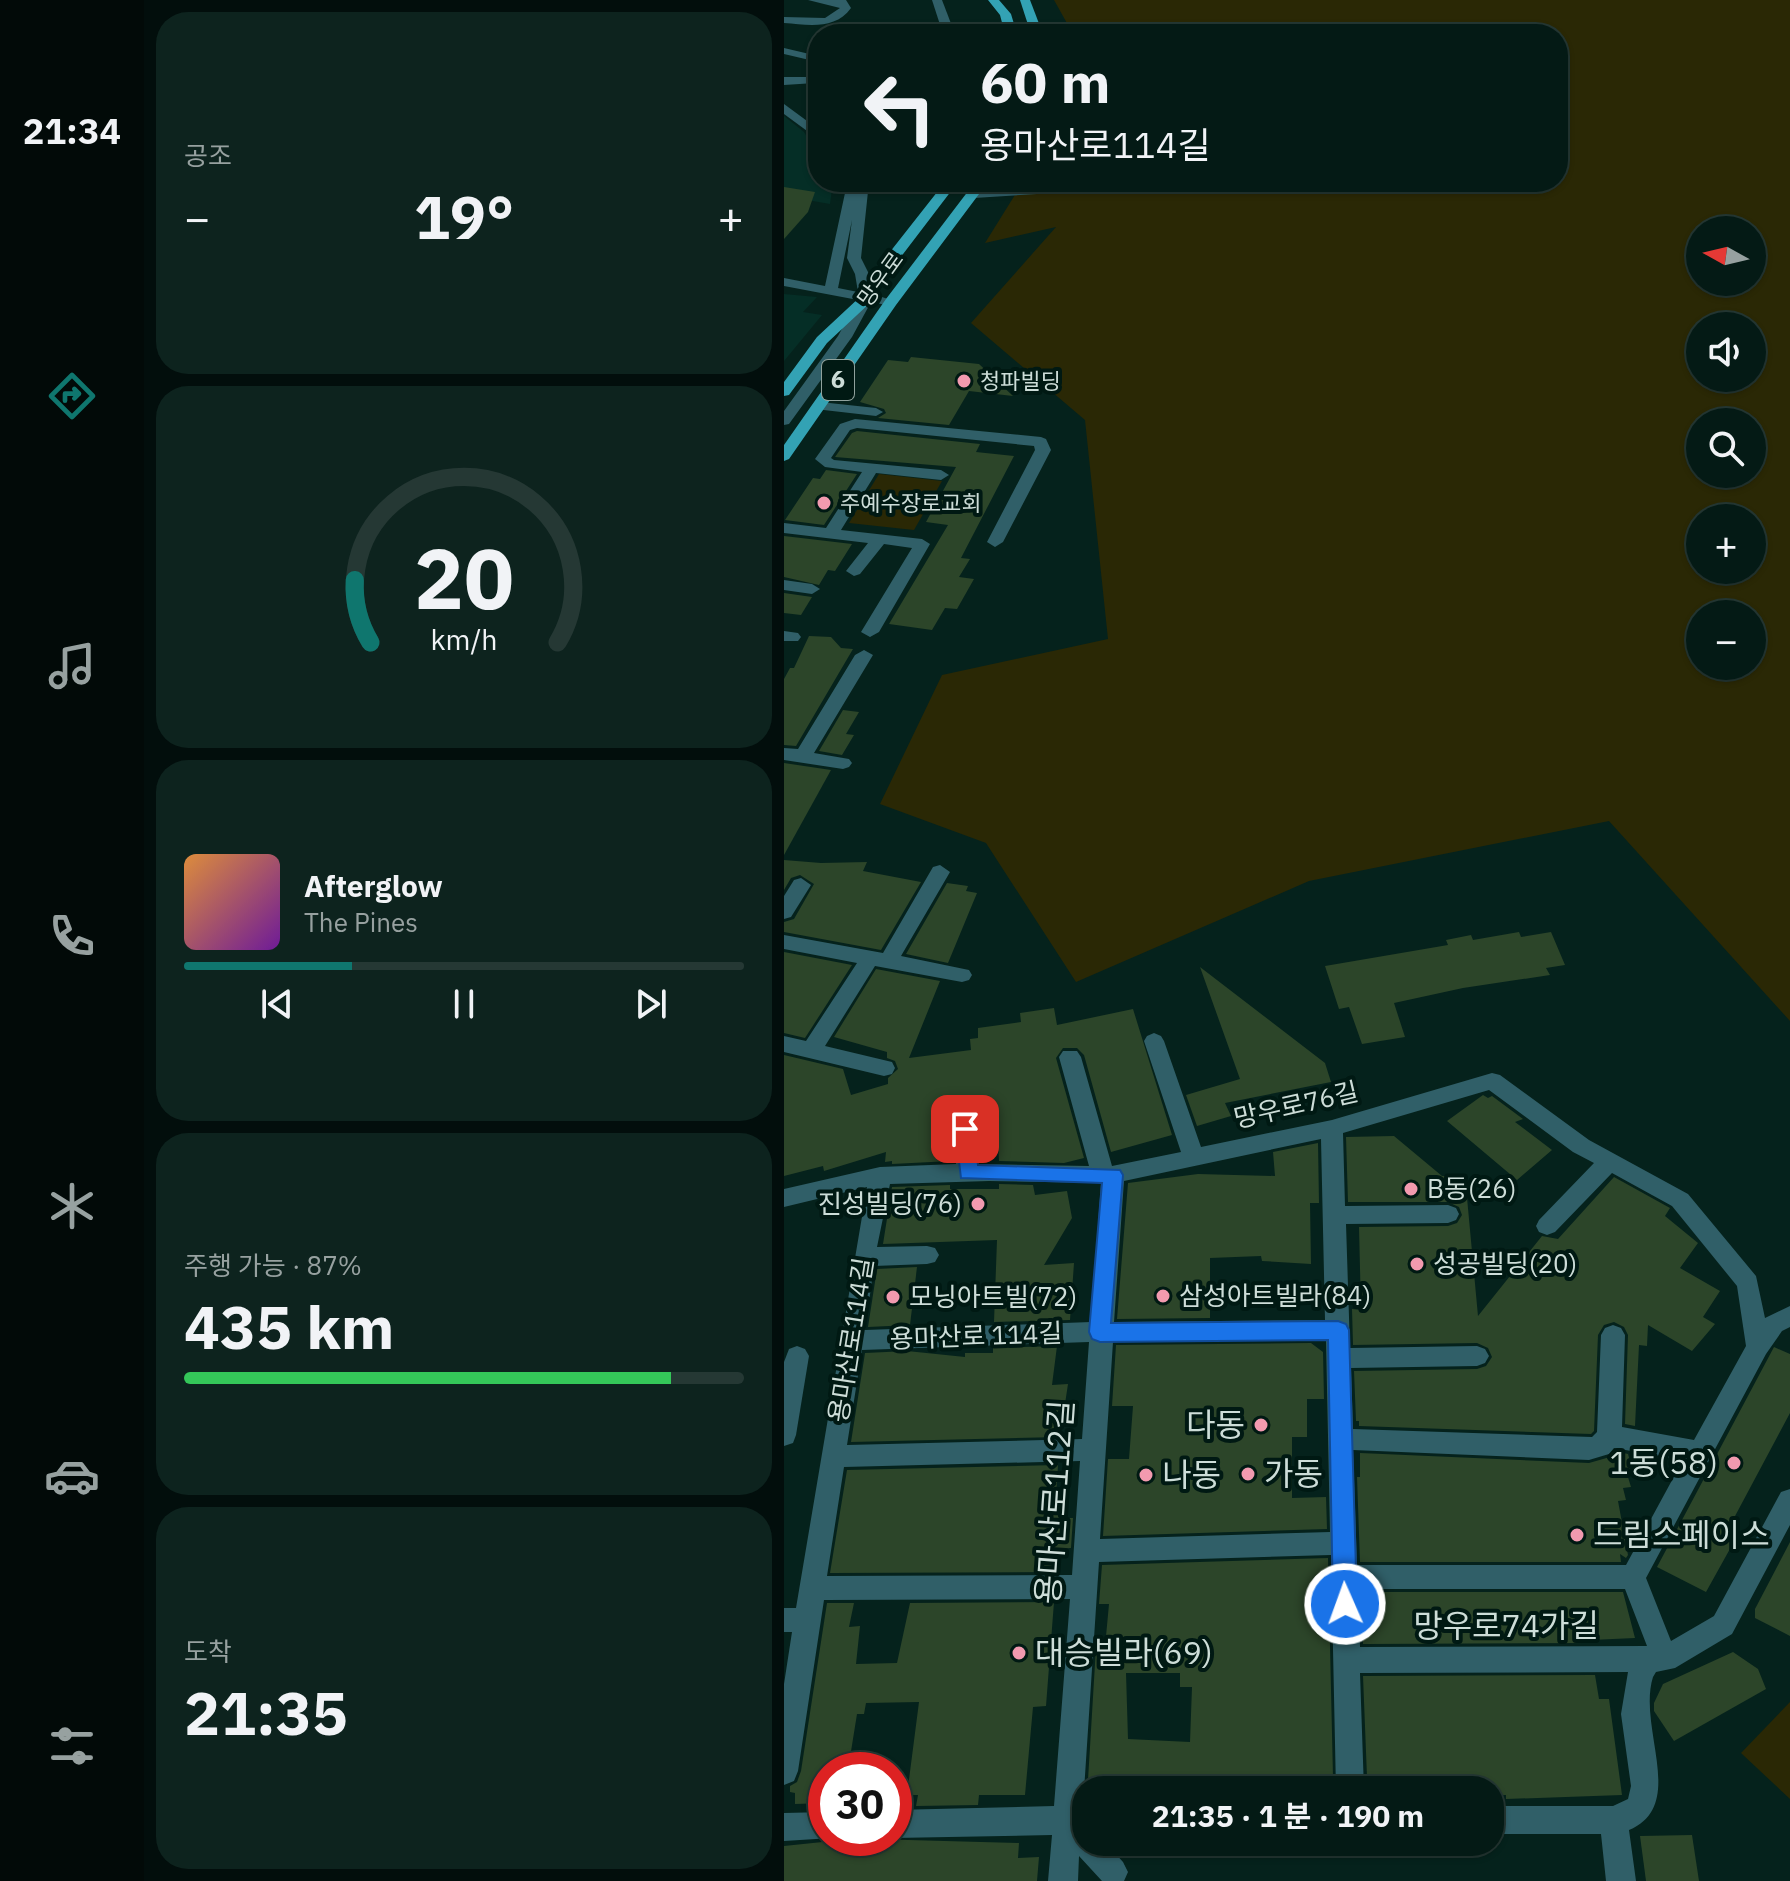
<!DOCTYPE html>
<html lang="ko">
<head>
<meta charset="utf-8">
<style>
	:root { --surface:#041a15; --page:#0d231e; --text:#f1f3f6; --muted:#97a1a0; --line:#253834; --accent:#0f766e }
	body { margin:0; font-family:"IBM Plex Sans","Noto Sans KR",sans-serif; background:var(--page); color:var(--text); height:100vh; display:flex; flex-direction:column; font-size:30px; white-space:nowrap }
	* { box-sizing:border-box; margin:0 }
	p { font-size:26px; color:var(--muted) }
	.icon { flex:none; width:44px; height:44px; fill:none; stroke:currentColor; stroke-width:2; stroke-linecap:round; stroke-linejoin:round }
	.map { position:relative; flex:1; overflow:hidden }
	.sheet { display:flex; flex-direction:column; gap:12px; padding:12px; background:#020e0c; width:640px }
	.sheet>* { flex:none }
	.guide { position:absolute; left:24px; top:24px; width:760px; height:168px; border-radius:32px; box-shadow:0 2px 6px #0004,0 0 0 2px var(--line); background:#041a15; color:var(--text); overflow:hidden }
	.needle { width:52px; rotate:278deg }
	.fabs { position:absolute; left:902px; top:216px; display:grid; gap:16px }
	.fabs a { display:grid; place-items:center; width:80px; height:80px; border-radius:50%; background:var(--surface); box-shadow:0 2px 6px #0004,0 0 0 2px var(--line); font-size:40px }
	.speed { position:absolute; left:24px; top:1752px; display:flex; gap:16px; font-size:40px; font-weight:700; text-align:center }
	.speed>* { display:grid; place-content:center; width:104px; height:104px; border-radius:50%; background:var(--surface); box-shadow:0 2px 6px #0004,0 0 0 2px var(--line); line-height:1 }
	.speed .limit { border:12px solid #d22; background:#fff; color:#111 }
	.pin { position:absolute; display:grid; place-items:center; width:68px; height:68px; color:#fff; margin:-34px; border-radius:16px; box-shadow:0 4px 12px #0006 }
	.me { position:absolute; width:88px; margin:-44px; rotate:358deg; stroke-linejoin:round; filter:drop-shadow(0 0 6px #0008) }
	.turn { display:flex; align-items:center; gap:28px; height:168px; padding:0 40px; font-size:36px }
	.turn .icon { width:104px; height:104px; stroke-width:2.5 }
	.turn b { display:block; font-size:56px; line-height:68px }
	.big { font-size:60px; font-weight:700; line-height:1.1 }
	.sheet .tile { flex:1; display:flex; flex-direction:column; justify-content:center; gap:12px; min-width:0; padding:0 28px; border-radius:32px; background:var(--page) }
	.sheet .dial { align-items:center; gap:0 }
	.dial svg { height:208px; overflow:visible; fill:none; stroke:var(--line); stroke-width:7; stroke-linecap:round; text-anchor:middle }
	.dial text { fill:var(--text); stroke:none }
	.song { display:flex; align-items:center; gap:24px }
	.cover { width:96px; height:96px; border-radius:12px; background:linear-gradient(135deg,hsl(30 70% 55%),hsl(280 70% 35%)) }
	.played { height:8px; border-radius:4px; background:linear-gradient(90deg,var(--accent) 30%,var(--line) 30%) }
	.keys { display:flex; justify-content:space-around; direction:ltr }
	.heat { display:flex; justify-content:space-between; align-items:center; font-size:44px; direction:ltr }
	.charge { height:12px; border-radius:6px; background:linear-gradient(90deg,#34c759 87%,var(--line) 0) }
	.trip { position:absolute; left:288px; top:1776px; width:432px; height:80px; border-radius:32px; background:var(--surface); box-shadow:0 2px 6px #0004,0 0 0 2px var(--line); font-weight:700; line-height:80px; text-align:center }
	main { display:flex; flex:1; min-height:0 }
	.tab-bar { display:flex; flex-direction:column; width:144px; justify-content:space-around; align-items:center; background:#020a08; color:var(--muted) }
	.tab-bar .icon { width:56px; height:56px }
	.tab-bar .current { color:var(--accent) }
	.tab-bar b { font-size:36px; color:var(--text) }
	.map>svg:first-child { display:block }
	.built { fill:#052e26 }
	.green { fill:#2a2805; fill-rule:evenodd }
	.building { fill:#2c4529; fill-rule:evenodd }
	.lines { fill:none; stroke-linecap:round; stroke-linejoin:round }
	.minor { fill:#305f68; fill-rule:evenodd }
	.major { fill:#33a2b4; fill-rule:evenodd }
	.route { fill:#1a73e8; stroke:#114b97; stroke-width:2 }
	.poi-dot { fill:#f29aaf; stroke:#001913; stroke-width:3 }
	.labels { text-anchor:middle; stroke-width:8; stroke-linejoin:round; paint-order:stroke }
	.far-street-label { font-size:22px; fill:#cdddd8; stroke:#001913 }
	.far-poi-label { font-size:22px; fill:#cdddd8; stroke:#001913; text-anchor:start }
	.shield { fill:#001913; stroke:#90a29d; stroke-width:2 }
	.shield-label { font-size:24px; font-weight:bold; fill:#cdddd8 }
	.street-label { font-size:26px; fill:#cdddd8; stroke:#001913 }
	.poi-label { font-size:26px; fill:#cdddd8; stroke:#001913; text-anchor:start }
	.near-poi-label { font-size:32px; fill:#cdddd8; stroke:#001913; text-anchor:start }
	.near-street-label { font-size:32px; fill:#cdddd8; stroke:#001913 }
</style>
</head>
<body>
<main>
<nav class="tab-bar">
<b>21:34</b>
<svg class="icon current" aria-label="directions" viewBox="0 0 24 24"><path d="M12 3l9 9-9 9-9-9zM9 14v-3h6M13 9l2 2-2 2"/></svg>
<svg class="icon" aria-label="music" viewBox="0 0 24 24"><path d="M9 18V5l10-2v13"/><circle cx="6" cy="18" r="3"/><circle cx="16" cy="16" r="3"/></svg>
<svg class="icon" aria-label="phone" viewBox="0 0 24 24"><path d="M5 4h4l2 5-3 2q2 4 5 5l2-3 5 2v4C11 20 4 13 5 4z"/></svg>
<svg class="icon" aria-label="climate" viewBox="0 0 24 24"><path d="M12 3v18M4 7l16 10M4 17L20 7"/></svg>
<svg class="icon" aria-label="car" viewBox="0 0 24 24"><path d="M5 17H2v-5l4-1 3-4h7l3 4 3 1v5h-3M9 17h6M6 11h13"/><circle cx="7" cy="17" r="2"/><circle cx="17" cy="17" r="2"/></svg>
<svg class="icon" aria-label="filters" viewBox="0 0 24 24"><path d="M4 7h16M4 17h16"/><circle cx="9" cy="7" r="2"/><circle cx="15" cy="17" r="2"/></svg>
</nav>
<section class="sheet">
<div class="tile"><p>공조</p>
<div class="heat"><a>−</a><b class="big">19°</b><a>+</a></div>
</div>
<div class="tile dial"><svg viewBox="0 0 100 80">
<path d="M14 69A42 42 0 1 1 86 69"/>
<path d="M14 69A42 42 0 0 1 8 45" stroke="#0f766e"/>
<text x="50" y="56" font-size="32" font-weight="700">20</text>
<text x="50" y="72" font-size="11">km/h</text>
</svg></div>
<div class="tile">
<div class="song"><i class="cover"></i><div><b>Afterglow</b><p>The Pines</p></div></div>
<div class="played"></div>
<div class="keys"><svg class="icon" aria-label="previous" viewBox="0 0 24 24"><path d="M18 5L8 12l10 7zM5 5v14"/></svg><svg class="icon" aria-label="pause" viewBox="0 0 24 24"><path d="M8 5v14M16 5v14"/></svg><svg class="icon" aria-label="next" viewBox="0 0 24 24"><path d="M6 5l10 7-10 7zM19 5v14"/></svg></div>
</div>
<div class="tile"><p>주행 가능 · 87%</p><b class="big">435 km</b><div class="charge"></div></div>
<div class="tile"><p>도착</p><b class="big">21:35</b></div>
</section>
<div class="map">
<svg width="1006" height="1881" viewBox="0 0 1006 1881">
	<rect width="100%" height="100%" fill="#05221c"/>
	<g class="built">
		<polygon points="0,116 20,132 34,155 34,182 49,182 46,204 0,196"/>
		<polygon points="0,294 33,297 19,312 38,315 0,361"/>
	</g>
	<g class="green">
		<path d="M270,0H1006V1021L825,821L525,881L292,982L202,843L96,804L158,675L324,639L301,420L187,323L272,227L201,243L239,182H774V34H289ZM916,230H968V282H916ZM916,326H968V378H916ZM916,422H968V474H916ZM916,518H968V570H916ZM916,614H968V666H916Z"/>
		<polygon points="95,474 158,481 130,530 65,523"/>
		<polygon points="1006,1702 1006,1799 957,1753"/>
	</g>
	<g class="building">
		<polygon points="0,187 31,192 24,212 0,239"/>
		<polygon points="127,357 195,364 229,396 185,391 165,425 94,418 102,413 100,409 76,402 104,360 124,362"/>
		<polygon points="73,431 196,444 192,452 230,456 177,558 186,559 175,577 190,579 173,609 161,608 148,630 105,624 164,525 142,522 172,467 51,457 68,433"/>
		<polygon points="42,470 73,474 40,525 1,520 29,478 36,479"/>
		<polygon points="0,536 68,544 51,571 44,570 35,585 0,577"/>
		<polygon points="0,593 28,597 17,615 0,613"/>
		<polygon points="25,636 47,637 57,648 69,649 12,746 0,745 0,679 6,668 10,668"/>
		<polygon points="59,710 75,712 62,734 70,735 58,755 35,751"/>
		<polygon points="0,763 47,770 0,855"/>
		<polygon points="0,860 37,863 83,862 79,871 137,882 97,950 0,932 0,922 10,919 30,884 16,875 7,878 0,890"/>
		<polygon points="163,883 184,886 182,891 193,893 164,963 122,954"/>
		<polygon points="735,932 737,937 767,932 781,965 762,968 766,975 679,988 610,1003 621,1037 578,1044 565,1007 555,1009 541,966 664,945 662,940 687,935 689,940"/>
		<polygon points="0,952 68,965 21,1038 0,1033"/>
		<polygon points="416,967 541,1063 547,1082 441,1103 447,1116 413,1126 402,1095 456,1079"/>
		<polygon points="92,969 156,981 125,1058 187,1050 186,1039 194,1038 194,1028 237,1022 236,1013 270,1008 273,1025 349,1009 388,1135 327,1152 300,1055 293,1048 279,1048 272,1058 300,1158 280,1163 215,1161 214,1142 196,1144 193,1106 188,1098 178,1096 168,1100 165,1107 167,1161 108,1164 108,1161 101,1162 102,1152 40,1171 39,1166 0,1176 0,1055 59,1069 67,1095 104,1084 104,1078 114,1069 111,1061 103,1058 103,1052 50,1037"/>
		<polygon points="699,1095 704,1098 708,1096 739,1119 731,1122 768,1150 733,1180 663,1121"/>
		<polygon points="610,1136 658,1176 681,1176 694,1316 758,1236 774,1239 830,1177 886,1208 881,1216 914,1243 896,1268 936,1291 919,1317 931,1324 908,1351 864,1325 863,1346 855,1345 851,1426 841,1424 844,1335 840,1327 830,1322 820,1325 814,1335 810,1431 807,1434 575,1426 575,1421 572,1421 570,1371 693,1369 702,1366 708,1357 704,1348 693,1343 569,1345 568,1309 577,1310 575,1227 664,1226 673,1223 678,1215 675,1207 664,1202 564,1202 562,1137"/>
		<polygon points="534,1143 535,1203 526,1203 527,1264 478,1261 477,1256 426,1258 426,1318 333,1319 344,1183 414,1174 491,1176 489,1152"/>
		<polygon points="215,1184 249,1185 251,1195 283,1191 288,1218 260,1265 290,1263 286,1320 210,1322 213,1240 99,1244 108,1187 166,1185 166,1189 215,1189"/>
		<polygon points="133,1267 126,1325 84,1327 93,1269"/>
		<polygon points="527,1343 539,1352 540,1399 523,1399 523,1437 508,1437 508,1498 542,1497 543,1529 319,1536 324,1459 345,1459 349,1406 328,1406 332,1345"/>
		<polygon points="273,1346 268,1385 284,1384 276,1437 67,1442 81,1353 123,1351 181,1357 181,1353 209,1353 209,1348"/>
		<polygon points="990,1347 1006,1354 1006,1413 942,1533 952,1538 922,1592 873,1567"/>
		<polygon points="831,1451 844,1454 849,1473 843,1474 847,1487 839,1488 842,1500 834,1501 844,1555 842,1558 836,1554 837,1562 576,1562 573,1477 576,1477 576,1453 805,1463 826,1457"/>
		<polygon points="274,1465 272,1497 278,1497 276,1518 289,1518 287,1548 269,1549 267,1572 46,1573 63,1470"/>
		<polygon points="1006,1542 1006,1636 971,1618 971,1609"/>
		<path d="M544,1558L549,1777L527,1778V1790H312L304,1780L312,1647H321L325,1604H315L318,1565ZM342,1673H396V1687H408L406,1742L344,1739Z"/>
		<polygon points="577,1592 839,1592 851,1638 807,1640 807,1643 579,1644"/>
		<polygon points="270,1602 262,1706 249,1707 241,1795 195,1795 194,1805 132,1806 134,1795 123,1795 135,1702 82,1703 80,1714 73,1714 64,1770 42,1770 42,1803 11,1804 11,1793 6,1792 6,1786 13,1782 17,1771 43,1603 70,1603 65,1627 76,1626 72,1664 113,1663 126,1603"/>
		<polygon points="949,1652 974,1669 982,1689 890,1741 870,1711 870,1703 879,1684"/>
		<polygon points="811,1675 815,1699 825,1699 838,1795 722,1799 722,1795 706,1795 706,1790 592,1790 583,1777 579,1676"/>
		<polygon points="908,1835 915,1881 862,1881 856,1836"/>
		<polygon points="51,1838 235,1843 234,1858 255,1857 253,1881 0,1881 0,1846 48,1841"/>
	</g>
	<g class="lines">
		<g class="minor">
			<path d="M24,0H62L67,8C51,30 25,25 0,23V17L41,18L56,8Z"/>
			<polygon points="148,0 158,0 171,34 159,34"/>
			<polygon points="0,48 34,56 34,62 0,54"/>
			<polygon points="34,72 31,83 0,85 0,77 24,77"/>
			<polygon points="0,104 34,129 34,139 0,114"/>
			<path d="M57,182H69L72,189L73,182H85L77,258L85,274L88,294L114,302L107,306L87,302L68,337L5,424L0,425V411L54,336L74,300L0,286V278L41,286L61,193ZM68,220L63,258L71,274L74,292L54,288Z"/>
			<polygon points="277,182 304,182 253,194 190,198 184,194 190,190"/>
			<polygon points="36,402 92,408 99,412 92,416 31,409 31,403"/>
			<polygon points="71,419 257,437 262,439 267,450 219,542 211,547 203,542 251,450 250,446 73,428 66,430 47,458 50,460 157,470 165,475 157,480 92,473 57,530 138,539 146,544 95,632 86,637 77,632 128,548 100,544 76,574 70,576 62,571 84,543 0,533 0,523 42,528 78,472 41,467 31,459 56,424"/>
			<polygon points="0,580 28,584 36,589 28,594 0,590"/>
			<polygon points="0,631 14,633 17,637 14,641 0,641"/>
			<polygon points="80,650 89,655 30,753 65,759 68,763 65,767 59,769 0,760 0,748 14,749 71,655"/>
			<polygon points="156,865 166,872 117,956 185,970 188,975 185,980 178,982 91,966 41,1046 108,1062 111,1068 108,1074 100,1076 0,1052 0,1036 22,1041 73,963 0,949 0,935 99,953 149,867"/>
			<polygon points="17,878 27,885 7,917 0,919 0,896 10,880"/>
			<path d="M370,1033L377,1036L380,1041L417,1147L548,1120L708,1073L716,1075L805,1140L904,1194L972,1276L981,1318L1006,1306V1327L998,1331L982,1354L862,1578L887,1641L930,1616L997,1492L1006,1489V1525L948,1634L891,1668L872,1672L869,1677C853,1728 904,1805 845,1830L852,1881H822L817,1834H706V1806H829L844,1799L847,1786L837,1714L844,1672L576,1673L580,1790H552L547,1555L315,1562L299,1806H302V1842H321L339,1862L344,1872L340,1881H318L295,1856L294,1881H264L268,1835L110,1838H109L110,1810L270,1806L286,1599L40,1600L14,1771L10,1781L0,1785V1684L8,1632H0V1608H12L83,1187L0,1207V1189L96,1167L172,1164L168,1107L171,1101L179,1099L187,1101L190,1107L194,1164L305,1166L275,1057L279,1051H293L297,1057L328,1166L397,1152L360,1041L363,1036ZM705,1090L789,1152L810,1163L755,1220L752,1226L755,1232L763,1235L771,1232L828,1173L888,1206L953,1286L962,1346L910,1440L838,1427L841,1335L837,1328L829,1325L821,1328L817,1335L813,1432L808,1437L569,1429L567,1368L693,1366L701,1363L705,1356L701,1349L693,1346L566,1348L562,1224L664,1223L672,1220L675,1214L672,1208L664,1205L561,1206L559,1133ZM537,1139L541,1320L330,1322L340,1181ZM205,1181L317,1183L307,1322L81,1330L90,1266L143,1264L151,1262L155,1255L151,1248L143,1246L93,1247L106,1184ZM542,1340L546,1532L316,1539L329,1342ZM305,1342L298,1439L63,1445L78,1350ZM830,1448L899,1460L842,1565H573L569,1450L805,1460L825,1454ZM296,1461L288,1575L43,1576L60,1467ZM574,1589H841L863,1646L576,1647Z"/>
			<polygon points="13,1346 21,1349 25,1356 12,1435 9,1443 0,1446 0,1362 5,1349"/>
			<polygon points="42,1812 42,1838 48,1838 0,1841 0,1813"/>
		</g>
		<g class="major">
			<polygon points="204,0 215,0 227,14 233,34 221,34 216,15"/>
			<polygon points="236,0 246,0 259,34 247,34"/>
			<polygon points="161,182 174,182 113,262 87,302 43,343 5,395 0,396 0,382 33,337 77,296 102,257"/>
			<polygon points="191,182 204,182 112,305 5,459 0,461 0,445 102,299"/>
		</g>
	</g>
	<polygon class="route" points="181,1121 188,1123 194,1165 336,1170 339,1175 327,1323 554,1321 562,1324 565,1330 573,1604 570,1612 561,1616 552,1612 549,1604 544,1340 316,1342 308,1339 305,1332 318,1183 177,1178 171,1129 174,1123"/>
	<g class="poi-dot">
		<circle cx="180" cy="381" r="8"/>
		<circle cx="40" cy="503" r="8"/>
		<circle cx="627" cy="1189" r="8"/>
		<circle cx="194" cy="1204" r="8"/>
		<circle cx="633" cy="1264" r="8"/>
		<circle cx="379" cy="1296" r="8"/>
		<circle cx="109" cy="1297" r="8"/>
		<circle cx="477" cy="1425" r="8"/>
		<circle cx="950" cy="1463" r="8"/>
		<circle cx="464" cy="1474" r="8"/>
		<circle cx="362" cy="1475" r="8"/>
		<circle cx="793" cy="1535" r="8"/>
		<circle cx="235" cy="1653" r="8"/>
	</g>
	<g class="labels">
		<g class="far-street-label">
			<text transform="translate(96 279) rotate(-54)" y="8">망우로</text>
		</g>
		<g class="far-poi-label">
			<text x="196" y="389">청파빌딩</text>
			<text x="56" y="511">주예수장로교회</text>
		</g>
		<rect class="shield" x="38" y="360" width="32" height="40" rx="6"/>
		<g class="shield-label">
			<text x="54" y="388">6</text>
		</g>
		<g class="street-label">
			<text transform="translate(512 1105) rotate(-13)" y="9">망우로76길</text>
			<text transform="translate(192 1336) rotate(-2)" y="9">용마산로 114길</text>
			<text transform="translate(67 1340) rotate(-81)" y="9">용마산로114길</text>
		</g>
		<g class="poi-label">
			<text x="643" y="1198">B동(26)</text>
			<text x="178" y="1213" text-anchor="end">진성빌딩(76)</text>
			<text x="649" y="1273">성공빌딩(20)</text>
			<text x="395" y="1305">삼성아트빌라(84)</text>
			<text x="125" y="1306">모닝아트빌(72)</text>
		</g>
		<g class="near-poi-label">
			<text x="461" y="1436" text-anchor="end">다동</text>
			<text x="934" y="1474" text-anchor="end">1동(58)</text>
			<text x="480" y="1485">가동</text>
			<text x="378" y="1486">나동</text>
			<text x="809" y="1546">드림스페이스</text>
			<text x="251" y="1664">대승빌라(69)</text>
		</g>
		<g class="near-street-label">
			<text transform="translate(271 1502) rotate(-86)" y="11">용마산로112길</text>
			<text x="722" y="1637">망우로74가길</text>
		</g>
	</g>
</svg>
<div class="fabs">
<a><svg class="needle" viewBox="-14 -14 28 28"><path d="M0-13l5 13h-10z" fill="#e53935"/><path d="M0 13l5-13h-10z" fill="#97a1a0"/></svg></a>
<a><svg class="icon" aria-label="sound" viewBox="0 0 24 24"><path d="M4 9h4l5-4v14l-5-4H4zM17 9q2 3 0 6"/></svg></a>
<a><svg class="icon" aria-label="search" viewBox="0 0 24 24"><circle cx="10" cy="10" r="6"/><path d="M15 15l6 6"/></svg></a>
<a>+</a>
<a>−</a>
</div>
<div class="speed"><div class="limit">30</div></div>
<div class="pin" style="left:181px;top:1129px;background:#d93025"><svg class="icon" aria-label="arrive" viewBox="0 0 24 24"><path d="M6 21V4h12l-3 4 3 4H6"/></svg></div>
<svg class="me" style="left:561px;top:1604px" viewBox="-20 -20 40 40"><circle r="17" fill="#1a73e8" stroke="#fff" stroke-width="3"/><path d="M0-11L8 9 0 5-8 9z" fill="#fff"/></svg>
<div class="trip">21:35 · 1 분 · 190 m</div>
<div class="guide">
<div class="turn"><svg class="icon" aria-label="left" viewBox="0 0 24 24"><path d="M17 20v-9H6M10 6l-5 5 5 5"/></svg><div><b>60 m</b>용마산로114길</div></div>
</div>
</div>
</main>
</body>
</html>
